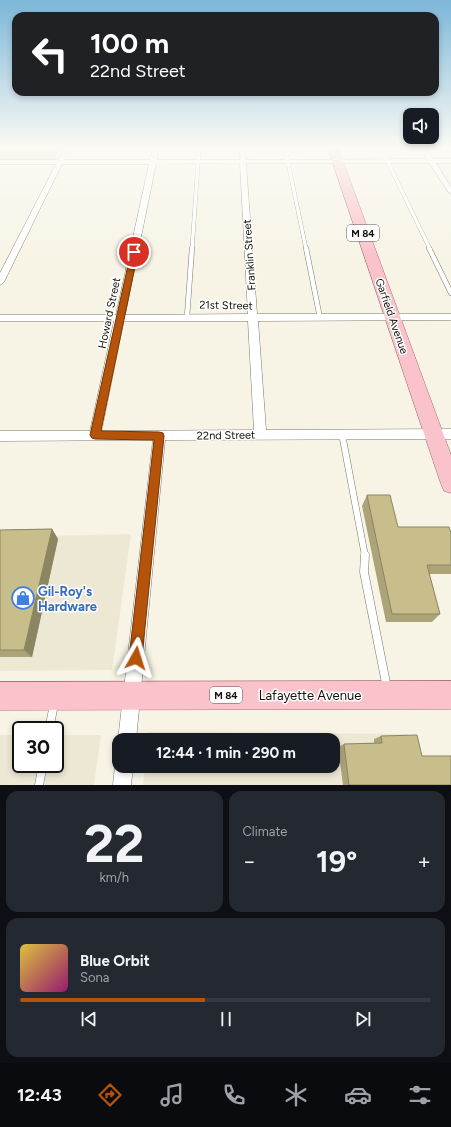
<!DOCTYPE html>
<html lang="en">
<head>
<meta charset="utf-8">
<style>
	:root { --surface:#171b24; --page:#242831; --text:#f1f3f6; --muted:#9ea1a6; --line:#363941; --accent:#b45309 }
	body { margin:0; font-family:Figtree,sans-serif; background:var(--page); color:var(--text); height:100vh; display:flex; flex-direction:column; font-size:15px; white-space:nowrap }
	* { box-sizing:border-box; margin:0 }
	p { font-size:13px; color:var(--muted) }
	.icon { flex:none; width:22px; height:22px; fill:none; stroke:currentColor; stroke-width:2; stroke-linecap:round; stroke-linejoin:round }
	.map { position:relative; height:785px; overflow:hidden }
	.panel { display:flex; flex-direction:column; gap:6px; padding:6px; background:#0d0f14; flex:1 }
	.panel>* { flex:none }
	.hud { position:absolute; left:12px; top:12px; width:427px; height:84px; border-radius:12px; box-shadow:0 2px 6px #0003; background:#202124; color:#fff; overflow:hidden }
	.tools { position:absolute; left:403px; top:108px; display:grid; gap:8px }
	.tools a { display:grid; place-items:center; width:36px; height:36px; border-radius:8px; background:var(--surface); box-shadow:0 2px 6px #0003; font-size:20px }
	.speed { position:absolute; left:12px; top:721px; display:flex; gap:8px; font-size:20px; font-weight:700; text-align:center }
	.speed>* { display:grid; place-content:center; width:52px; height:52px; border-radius:50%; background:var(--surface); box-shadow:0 2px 6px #0003; line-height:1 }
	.speed .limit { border:2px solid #111; border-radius:6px; background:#fff; color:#111 }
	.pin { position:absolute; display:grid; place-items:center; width:34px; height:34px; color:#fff; margin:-17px; border:2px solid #fff; border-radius:50%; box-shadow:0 1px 4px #0007 }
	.me { position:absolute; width:44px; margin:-22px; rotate:6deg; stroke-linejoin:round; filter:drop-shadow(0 0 3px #0008) }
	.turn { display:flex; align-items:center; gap:14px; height:84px; padding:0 12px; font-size:18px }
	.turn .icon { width:52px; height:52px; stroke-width:2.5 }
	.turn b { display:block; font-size:28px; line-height:34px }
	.big { font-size:30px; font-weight:700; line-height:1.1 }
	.panel .widget { flex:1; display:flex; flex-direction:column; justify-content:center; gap:6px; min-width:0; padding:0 14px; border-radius:12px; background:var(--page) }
	.panel .dial { align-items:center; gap:0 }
	.dial b { font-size:52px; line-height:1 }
	.song { display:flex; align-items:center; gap:12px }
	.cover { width:48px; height:48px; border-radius:6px; background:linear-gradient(135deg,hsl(50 70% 55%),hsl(320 70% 35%)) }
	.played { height:4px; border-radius:2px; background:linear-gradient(90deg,var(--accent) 45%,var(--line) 45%) }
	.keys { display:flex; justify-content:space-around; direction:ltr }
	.heat { display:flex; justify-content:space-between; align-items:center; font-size:22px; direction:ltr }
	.panel .tiles { flex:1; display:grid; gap:6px; grid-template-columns:1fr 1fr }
	.widget:last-child { grid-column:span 2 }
	.trip { position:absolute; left:112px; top:733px; width:228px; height:40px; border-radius:12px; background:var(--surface); box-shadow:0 2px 6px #0003; font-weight:700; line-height:40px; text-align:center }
	.menu { display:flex; height:64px; justify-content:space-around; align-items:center; background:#090b0e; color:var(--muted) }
	.menu .icon { width:28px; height:28px }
	.menu .on { color:var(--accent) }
	.menu b { font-size:18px; color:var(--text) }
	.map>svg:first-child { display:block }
	.built { fill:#ece8d3 }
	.green { fill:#c8dcba }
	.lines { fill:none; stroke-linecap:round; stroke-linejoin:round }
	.service-far3-casing { stroke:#7b796c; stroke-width:4 }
	.service-far2-casing { stroke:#7b796c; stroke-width:5.5 }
	.service-far1-casing { stroke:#7b796c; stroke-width:7 }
	.service-casing { stroke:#7b796c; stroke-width:9 }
	.minor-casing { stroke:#7b796c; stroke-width:1 }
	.primary-casing { stroke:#a66970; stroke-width:1 }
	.service-far3 { stroke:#fff; stroke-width:3.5 }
	.service-far2 { stroke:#fff; stroke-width:4.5 }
	.service-far1 { stroke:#fff; stroke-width:6 }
	.service { stroke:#fff; stroke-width:8 }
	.minor { fill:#fff; fill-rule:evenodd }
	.primary { fill:#fac2ca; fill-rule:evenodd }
	.wall { fill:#aca378 }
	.shaded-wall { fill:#8c8562 }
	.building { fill:#c8be8c; stroke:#8c8562 }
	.route { fill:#b45309; stroke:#753606 }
	.labels { text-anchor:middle; stroke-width:3; stroke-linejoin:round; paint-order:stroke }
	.shield { fill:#fff; stroke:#585854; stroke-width:1 }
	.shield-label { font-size:10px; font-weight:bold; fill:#11100b }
	.street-label { font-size:11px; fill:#11100b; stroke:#fff }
	.near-shop-label { font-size:13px; font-weight:bold; fill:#366cbe; stroke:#fff; text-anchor:start }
	.near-street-label { font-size:13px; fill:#11100b; stroke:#fff }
</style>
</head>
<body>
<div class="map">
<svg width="451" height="785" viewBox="0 0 451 785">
	<rect width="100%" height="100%" fill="#f7f4e6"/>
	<g class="built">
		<polygon points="131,534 112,670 0,671 0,537"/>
		<polygon points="148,732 408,734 418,785 143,785 145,766 333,766 333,740 147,740"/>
		<polygon points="0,735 21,735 21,764 55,764 55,735 101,735 94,785 0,785"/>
	</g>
	<polygon class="green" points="0,148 60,148 55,159 51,160 0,160"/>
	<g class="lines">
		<g class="service-far3-casing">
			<g id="service-far3">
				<polyline points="285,148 306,249"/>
				<polyline points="381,148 430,249"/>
				<polyline points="192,249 199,148"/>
			</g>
		</g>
		<g class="service-far2-casing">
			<g id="service-far2">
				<polyline points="306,248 320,318"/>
				<polyline points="429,248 451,293"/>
				<polyline points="187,317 192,248"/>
			</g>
		</g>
		<g class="service-far1-casing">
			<polyline id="service-far1" points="342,434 365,556"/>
		</g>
		<g class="service-casing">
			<g id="service">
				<polyline points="365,555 364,572 387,688"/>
				<polyline points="49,730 54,704"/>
				<polyline points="39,785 43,764"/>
			</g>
		</g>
		<g class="minor-casing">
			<g id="minor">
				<path d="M64,148H70L64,160H150L153,148H159L157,160H240L239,148H245L246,160L427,159L420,148H426L433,159H451V163H436L451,187V194L449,193L429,163H246L257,314H451V320L258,321L266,430L451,429V439L165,440L136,740H119V742L118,740L153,440L0,441V431H90L114,321H0V315H116L149,164H62L4,282L0,285V273L56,164H0V160H58ZM240,163L248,314L125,315L156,164ZM124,321H248L254,430L102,431Z"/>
				<polygon points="119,759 119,766 133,766 131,785 113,785 115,766"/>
			</g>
		</g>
		<g class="primary-casing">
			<g id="primary">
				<polygon points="328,148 338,148 451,455 451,493 444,491 441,484"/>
				<polygon points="451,681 451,709 0,710 0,682"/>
			</g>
		</g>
		<use href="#service-far3" class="service-far3"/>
		<use href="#service-far2" class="service-far2"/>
		<use href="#service-far1" class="service-far1"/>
		<use href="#service" class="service"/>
		<use href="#minor" class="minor"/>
		<use href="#primary" class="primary"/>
	</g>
	<g class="wall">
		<polygon points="367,495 398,527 451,533 451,574 429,574 440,614 432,622 386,622 362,506"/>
		<polygon points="52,529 58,539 32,657 0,657 0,530"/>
		<polygon points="381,736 422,756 451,785 343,785 338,747 344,744 374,743 374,739"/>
	</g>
	<polygon class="shaded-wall" points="52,529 58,539 32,657 24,650"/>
	<g class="building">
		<polygon points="367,495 390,495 398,527 449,527 451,533 451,565 427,565 440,614 392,614"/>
		<polygon points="52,529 24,650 0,650 0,530"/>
		<polygon points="417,735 422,756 451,756 451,785 349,785 344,744 382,743 381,736"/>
	</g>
	<linearGradient id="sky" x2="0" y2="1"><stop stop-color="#7cb7d9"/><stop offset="0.57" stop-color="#fbfaf4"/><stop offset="1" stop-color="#fbfaf4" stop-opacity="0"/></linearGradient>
	<rect width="451" height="258" fill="url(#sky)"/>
	<polygon class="route" points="134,250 138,252 101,431 159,432 163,433 164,436 142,658 140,663 136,665 131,663 129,658 154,440 95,439 92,438 90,435 131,252"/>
	<defs>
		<g id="shop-ring" transform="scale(1.15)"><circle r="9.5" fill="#fff" stroke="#3f7fe0" stroke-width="1.5"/><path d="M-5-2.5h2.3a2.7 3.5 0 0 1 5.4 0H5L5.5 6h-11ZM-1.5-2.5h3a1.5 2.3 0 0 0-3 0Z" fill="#3f7fe0"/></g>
	</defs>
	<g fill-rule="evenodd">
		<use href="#shop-ring" x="23" y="598"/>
	</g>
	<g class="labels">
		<g class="shield">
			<rect x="347" y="225" width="32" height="16" rx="3"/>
			<rect x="210" y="687" width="32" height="16" rx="3"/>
		</g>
		<g class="shield-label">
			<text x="363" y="237">M 84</text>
			<text x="226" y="699">M 84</text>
		</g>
		<g class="street-label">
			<text transform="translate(249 255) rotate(-94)" y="4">Franklin Street</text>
			<text transform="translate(226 305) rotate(1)" y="4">21st Street</text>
			<text transform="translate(109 313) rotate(-78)" y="4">Howard Street</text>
			<text transform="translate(392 316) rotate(71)" y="4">Garfield Avenue</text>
			<text transform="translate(226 435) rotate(-1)" y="4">22nd Street</text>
		</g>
		<g class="near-shop-label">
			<text x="38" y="596">Gil-Roy's<tspan x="38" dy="15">Hardware</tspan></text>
		</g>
		<g class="near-street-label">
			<text x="310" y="700">Lafayette Avenue</text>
		</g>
	</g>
</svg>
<div class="tools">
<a><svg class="icon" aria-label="sound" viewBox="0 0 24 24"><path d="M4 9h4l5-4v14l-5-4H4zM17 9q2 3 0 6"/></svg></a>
</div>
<div class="speed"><div class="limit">30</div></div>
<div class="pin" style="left:134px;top:252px;background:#d93025"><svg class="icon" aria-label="arrive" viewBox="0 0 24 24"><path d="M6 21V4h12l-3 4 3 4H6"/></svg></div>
<svg class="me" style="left:136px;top:658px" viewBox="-20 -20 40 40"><path d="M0-17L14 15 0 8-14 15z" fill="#b45309" stroke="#fff" stroke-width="4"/></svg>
<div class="trip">12:44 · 1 min · 290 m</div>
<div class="hud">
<div class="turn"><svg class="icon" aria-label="left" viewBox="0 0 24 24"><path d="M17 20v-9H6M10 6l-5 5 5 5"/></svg><div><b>100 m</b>22nd Street</div></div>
</div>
</div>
<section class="panel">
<div class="tiles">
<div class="widget dial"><b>22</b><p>km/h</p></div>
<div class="widget"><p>Climate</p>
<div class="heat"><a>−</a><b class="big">19°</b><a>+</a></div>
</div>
<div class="widget">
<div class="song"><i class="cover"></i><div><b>Blue Orbit</b><p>Sona</p></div></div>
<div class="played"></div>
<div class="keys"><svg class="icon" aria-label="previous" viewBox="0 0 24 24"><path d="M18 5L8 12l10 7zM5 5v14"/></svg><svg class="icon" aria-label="pause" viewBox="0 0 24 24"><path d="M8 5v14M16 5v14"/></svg><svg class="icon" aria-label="next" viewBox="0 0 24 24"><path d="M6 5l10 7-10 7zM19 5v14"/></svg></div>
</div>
</div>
</section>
<nav class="menu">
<b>12:43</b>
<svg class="icon on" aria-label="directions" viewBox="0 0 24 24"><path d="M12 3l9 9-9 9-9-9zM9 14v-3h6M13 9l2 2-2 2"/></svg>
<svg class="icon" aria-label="music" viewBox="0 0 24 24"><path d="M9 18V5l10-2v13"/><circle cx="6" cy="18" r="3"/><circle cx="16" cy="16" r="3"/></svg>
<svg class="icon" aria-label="phone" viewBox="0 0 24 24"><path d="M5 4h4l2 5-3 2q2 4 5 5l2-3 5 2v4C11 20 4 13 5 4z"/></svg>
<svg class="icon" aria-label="climate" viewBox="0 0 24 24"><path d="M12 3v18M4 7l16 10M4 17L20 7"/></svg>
<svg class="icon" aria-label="car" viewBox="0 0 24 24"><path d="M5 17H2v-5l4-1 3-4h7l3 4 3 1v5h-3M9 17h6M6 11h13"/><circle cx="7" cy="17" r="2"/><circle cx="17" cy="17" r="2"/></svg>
<svg class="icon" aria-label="filters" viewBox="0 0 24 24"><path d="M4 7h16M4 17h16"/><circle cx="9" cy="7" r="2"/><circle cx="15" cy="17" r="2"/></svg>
</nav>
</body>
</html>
